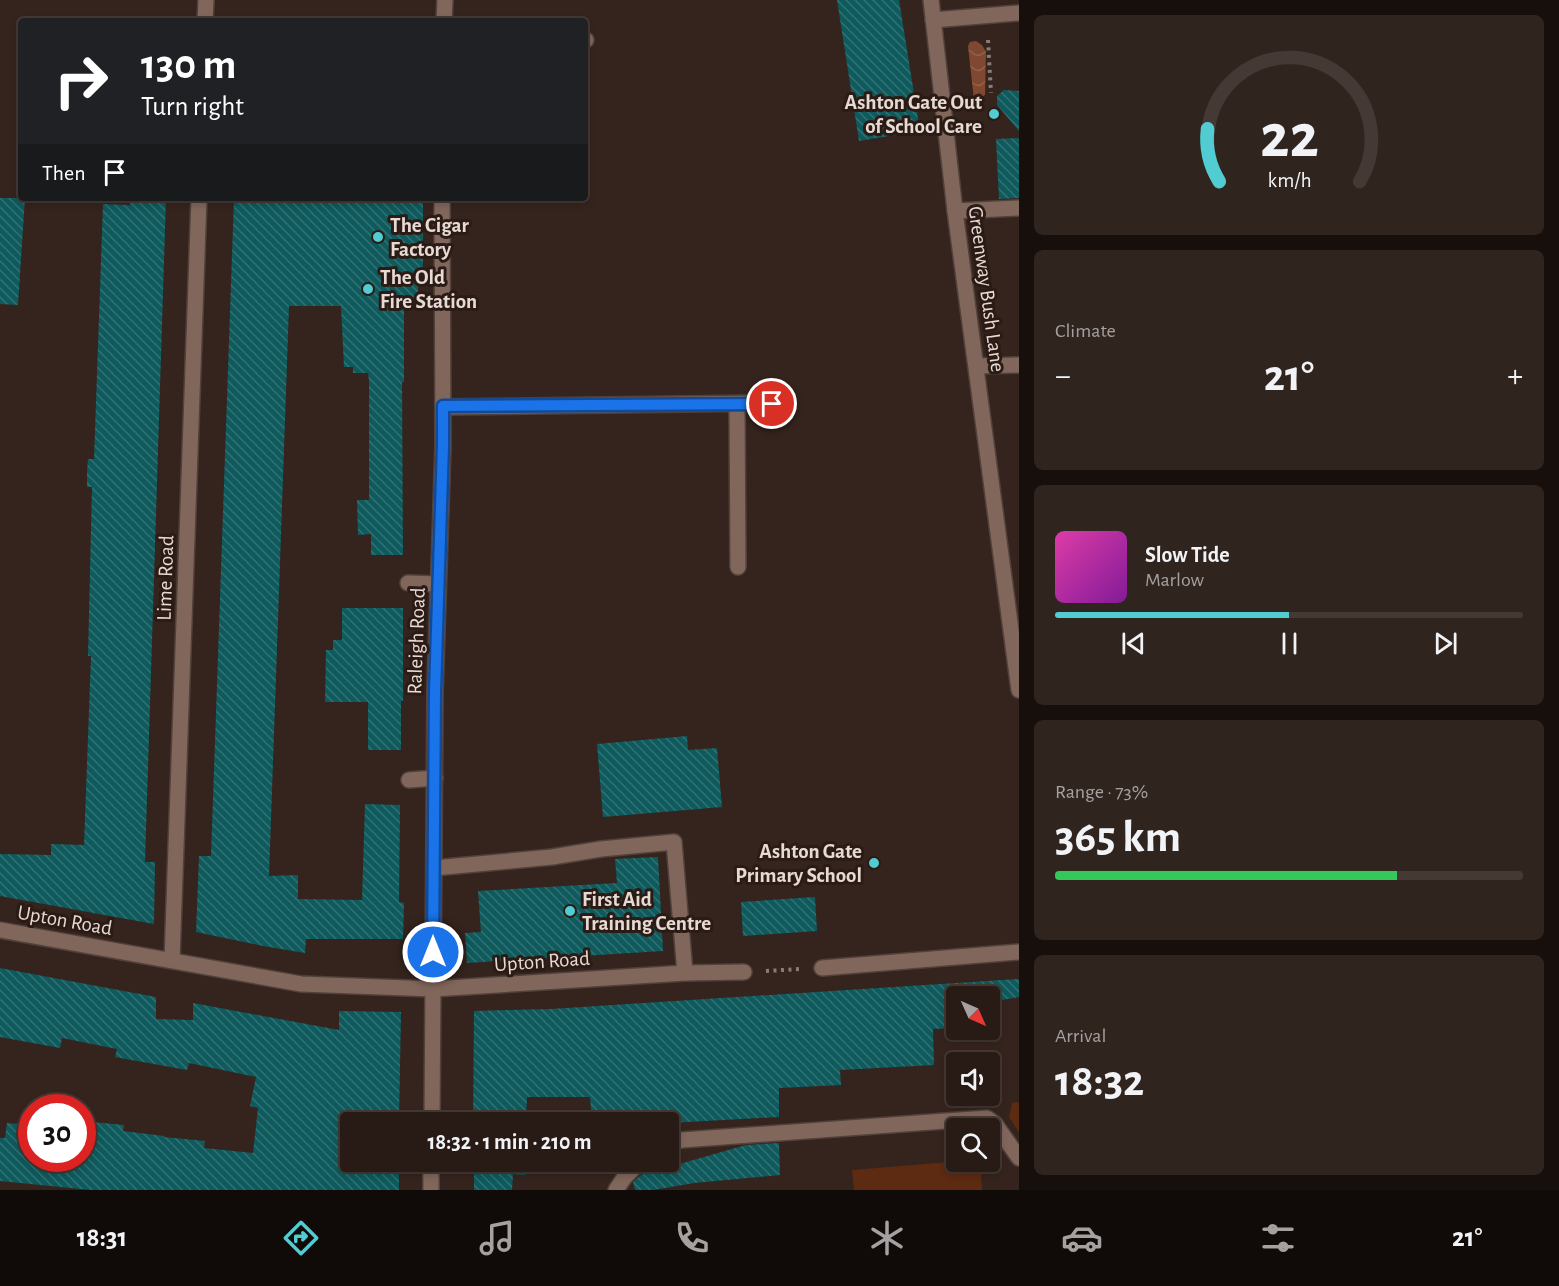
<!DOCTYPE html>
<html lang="en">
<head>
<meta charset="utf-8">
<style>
	:root { --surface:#281b16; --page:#30241f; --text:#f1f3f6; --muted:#a5a1a1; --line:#443935; --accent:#51ccd2 }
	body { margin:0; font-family:"Alegreya Sans",sans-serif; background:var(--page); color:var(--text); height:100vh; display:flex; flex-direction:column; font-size:22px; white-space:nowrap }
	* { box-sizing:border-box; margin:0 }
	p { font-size:20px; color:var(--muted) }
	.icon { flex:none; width:33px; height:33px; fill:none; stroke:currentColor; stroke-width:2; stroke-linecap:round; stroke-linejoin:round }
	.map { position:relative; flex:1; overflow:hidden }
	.details { display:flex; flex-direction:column; gap:15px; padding:15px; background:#160f0c; width:540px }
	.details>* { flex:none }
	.top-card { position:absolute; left:18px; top:18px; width:570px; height:183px; border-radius:6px; box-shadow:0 3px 9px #0003,0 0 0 2px var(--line); background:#202124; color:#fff; overflow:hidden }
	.needle { width:39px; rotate:135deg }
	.tools { position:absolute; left:946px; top:986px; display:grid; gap:12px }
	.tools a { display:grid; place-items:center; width:54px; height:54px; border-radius:6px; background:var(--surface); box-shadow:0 3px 9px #0003,0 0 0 2px var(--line); font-size:30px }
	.speed { position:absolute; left:18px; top:1094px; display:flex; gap:12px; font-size:30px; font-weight:700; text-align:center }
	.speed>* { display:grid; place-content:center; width:78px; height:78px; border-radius:50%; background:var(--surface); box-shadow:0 3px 9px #0003,0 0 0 2px var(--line); line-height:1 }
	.speed .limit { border:9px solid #d22; background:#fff; color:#111 }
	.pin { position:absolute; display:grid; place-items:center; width:51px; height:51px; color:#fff; margin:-26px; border:3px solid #fff; border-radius:50%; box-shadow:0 2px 6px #0007 }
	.me { position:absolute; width:66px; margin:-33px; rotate:0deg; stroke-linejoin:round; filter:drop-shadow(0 0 4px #0008) }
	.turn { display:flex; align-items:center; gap:21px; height:126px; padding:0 24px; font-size:27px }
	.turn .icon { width:78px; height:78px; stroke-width:2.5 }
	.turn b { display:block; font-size:42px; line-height:51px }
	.then { display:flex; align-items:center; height:57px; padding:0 24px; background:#0003; gap:12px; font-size:22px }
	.big { font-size:45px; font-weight:700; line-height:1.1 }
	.details .tile { flex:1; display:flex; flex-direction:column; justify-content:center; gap:9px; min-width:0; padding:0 21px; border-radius:9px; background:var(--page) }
	.details .dial { align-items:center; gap:0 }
	.dial svg { height:156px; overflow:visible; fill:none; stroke:var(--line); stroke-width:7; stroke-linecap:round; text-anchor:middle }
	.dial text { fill:var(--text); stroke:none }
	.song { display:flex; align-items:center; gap:18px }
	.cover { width:72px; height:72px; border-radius:9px; background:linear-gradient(135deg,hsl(320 70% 55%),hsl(290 70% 35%)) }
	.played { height:6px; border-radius:3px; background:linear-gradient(90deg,var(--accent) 50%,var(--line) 50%) }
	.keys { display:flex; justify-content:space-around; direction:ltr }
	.heat { display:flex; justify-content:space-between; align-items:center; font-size:33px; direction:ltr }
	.charge { height:9px; border-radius:4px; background:linear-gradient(90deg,#34c759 73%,var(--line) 0) }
	.trip { position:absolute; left:340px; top:1112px; width:339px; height:60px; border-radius:6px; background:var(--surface); box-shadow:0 3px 9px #0003,0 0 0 2px var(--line); font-weight:700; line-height:60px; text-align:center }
	.dock { display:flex; height:96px; justify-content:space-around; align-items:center; background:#100b09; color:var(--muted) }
	.dock .icon { width:42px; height:42px }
	.dock .on { color:var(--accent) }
	.dock b { font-size:27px; color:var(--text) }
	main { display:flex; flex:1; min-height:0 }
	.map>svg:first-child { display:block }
	.green { fill:#5d2a12 }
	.water { fill:url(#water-waves) }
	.building { fill:url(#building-back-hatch) }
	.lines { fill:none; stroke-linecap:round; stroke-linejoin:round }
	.minor-casing { stroke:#51413a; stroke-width:18 }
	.path { stroke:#897b75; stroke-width:4; stroke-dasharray:3 4.5; stroke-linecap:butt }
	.minor { stroke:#81665b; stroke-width:15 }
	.route-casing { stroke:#114b97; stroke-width:15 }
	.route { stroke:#1a73e8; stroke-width:10 }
	.poi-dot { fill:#51ccd2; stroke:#2b1b14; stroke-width:2 }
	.labels { text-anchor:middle; stroke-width:6; stroke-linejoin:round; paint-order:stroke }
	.poi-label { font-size:21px; font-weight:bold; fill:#e6dad5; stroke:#2b1b14; text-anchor:start }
	.street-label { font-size:21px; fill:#e6dad5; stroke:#2b1b14 }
</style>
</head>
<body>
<main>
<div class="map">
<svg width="1019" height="1190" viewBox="0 0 1019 1190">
	<defs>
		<pattern id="water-waves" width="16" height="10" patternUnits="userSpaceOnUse" patternTransform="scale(1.5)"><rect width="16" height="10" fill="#804830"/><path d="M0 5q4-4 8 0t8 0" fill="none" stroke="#92624d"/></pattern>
		<pattern id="building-back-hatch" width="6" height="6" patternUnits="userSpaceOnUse" patternTransform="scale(1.5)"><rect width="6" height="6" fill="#0e5a5d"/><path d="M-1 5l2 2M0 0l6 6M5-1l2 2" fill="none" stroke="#317173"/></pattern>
	</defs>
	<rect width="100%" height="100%" fill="#35241d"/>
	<g class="green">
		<polygon points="1019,1102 1019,1132 1009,1117 1012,1103"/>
		<polygon points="962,1161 980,1161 982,1190 854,1190 852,1170"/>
	</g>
	<polygon class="water" points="976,41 982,45 986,52 985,95 974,100 968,46 970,42"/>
	<g class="building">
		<polygon points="837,0 899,0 920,131 859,141"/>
		<polygon points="1004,90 1019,91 1019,131 997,105 997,96"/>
		<polygon points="1019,138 1019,198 999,199 996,139"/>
		<polygon points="0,198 25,198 18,305 0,304"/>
		<polygon points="129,198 166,198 145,862 155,862 154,924 0,896 0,854 51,855 51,844 84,845 91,656 88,656 92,487 87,487 87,473 88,459 94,459 103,204 130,205"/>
		<polygon points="234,198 423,198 423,270 418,270 418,307 404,307 404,382 402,382 403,555 371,555 371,534 358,535 357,500 369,500 369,381 368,373 353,373 353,367 344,367 341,306 289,306 269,876 298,875 298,899 362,900 365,804 400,805 399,902 404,903 403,939 306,939 305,953 263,946 196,932 199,856 211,856"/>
		<polygon points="342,608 403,608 403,701 401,701 401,750 368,750 368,702 325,702 326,650 333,650 333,640 342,640"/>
		<polygon points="687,736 688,750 717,748 722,807 603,817 597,744"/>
		<polygon points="658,857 663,951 467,963 465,933 481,932 478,891 617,883 615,859"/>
		<polygon points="815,897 817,931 743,936 741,902"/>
		<polygon points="0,968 156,997 156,1019 193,1020 193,1003 339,1030 339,1011 401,1012 399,1122 351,1122 351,1161 399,1161 399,1190 91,1190 0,1181 0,1138 5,1138 7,1123 32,1125 32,1158 82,1158 82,1147 91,1148 93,1122 124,1125 123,1131 164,1136 164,1137 205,1141 204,1148 253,1153 258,1108 250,1106 256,1077 189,1063 187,1070 115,1057 117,1049 62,1038 60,1048 0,1037"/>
		<polygon points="1019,979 1019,997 990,1002 990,996 957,996 957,1028 933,1029 934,1065 840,1070 841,1085 779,1088 779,1117 669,1123 669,1122 592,1122 590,1097 527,1097 526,1122 473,1122 474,1011 551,1009"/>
		<polygon points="779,1143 780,1175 694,1183 653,1190 635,1190 633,1182 641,1175 746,1145"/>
		<polygon points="474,1161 525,1161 525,1175 513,1174 512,1190 474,1190"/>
	</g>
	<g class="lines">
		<g class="minor-casing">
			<g id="minor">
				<polyline points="931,0 955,211 1019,690"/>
				<polyline points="933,20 1019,13"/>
				<polyline points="205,21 206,0"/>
				<polyline points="444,21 445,0"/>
				<polyline points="585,40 586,40"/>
				<polyline points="955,211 1019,208"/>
				<polyline points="977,366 1019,365"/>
				<polyline points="737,404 738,567"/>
				<polyline points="443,407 772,403"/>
				<polyline points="408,583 438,584"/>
				<polyline points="409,780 435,778"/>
				<polyline points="434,868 552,857 601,849 674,842 685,973"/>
				<polyline points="0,930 301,984 433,989 685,973 744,972"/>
				<polyline points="172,960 199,198"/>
				<polyline points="822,968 1019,952"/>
				<polyline points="432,1122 435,692 443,445 442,198"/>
				<polyline points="669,1144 682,1140 987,1118 995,1124 1019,1158"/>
				<polyline points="431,1190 431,1161"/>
				<polyline points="616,1190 624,1178 641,1161"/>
			</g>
		</g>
		<g class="path">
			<polyline points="988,40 991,93"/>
			<polyline points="766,971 800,969"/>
		</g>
		<use href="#minor" class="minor"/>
	</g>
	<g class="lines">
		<g class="route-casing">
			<polyline id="route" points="433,952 435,692 443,445 443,406 772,404"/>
		</g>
		<use href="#route" class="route"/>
	</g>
	<g class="poi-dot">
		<circle cx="994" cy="114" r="6"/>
		<circle cx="378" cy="237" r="6"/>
		<circle cx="368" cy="289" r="6"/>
		<circle cx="874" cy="863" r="6"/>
		<circle cx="570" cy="911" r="6"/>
	</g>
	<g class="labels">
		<g class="poi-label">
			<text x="982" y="109" text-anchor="end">Ashton Gate Out<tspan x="982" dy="24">of School Care</tspan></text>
			<text x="390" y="232">The Cigar<tspan x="390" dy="24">Factory</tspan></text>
			<text x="380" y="284">The Old<tspan x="380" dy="24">Fire Station</tspan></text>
			<text x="862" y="858" text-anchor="end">Ashton Gate<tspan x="862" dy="24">Primary School</tspan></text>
			<text x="582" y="906">First Aid<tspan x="582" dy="24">Training Centre</tspan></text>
		</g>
		<g class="street-label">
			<text transform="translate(987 289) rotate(82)" y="7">Greenway Bush Lane</text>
			<text transform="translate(165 578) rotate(-88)" y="7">Lime Road</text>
			<text transform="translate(416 641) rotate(-88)" y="7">Raleigh Road</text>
			<text transform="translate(65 920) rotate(10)" y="7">Upton Road</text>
			<text transform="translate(542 961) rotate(-4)" y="7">Upton Road</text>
		</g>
	</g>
</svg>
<div class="tools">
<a><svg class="needle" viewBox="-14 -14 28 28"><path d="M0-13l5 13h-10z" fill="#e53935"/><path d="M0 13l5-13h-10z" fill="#a5a1a1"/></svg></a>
<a><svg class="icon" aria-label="sound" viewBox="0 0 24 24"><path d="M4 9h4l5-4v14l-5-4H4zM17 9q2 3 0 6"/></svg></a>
<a><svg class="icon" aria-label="search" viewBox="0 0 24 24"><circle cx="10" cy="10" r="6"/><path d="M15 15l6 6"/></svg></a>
</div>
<div class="speed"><div class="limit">30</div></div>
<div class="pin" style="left:772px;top:404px;background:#d93025"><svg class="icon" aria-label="arrive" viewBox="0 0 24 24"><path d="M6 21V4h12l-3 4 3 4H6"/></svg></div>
<svg class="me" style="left:433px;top:952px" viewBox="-20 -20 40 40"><circle r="17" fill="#1a73e8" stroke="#fff" stroke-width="3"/><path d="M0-11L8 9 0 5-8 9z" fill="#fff"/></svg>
<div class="trip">18:32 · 1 min · 210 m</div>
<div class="top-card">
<div class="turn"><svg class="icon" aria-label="right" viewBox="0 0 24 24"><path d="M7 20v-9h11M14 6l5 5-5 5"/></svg><div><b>130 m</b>Turn right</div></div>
<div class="then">Then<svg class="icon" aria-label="arrive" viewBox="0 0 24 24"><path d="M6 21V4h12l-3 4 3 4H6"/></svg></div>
</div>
</div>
<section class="details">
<div class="tile dial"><svg viewBox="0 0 100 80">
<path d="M14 69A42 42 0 1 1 86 69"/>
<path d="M14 69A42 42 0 0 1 8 42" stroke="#51ccd2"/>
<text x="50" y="56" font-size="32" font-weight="700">22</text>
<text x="50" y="72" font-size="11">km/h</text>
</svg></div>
<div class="tile"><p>Climate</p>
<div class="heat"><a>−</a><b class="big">21°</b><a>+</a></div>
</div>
<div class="tile">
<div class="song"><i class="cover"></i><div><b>Slow Tide</b><p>Marlow</p></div></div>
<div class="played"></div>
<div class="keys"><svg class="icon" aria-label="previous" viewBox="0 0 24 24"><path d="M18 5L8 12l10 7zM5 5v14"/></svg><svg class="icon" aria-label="pause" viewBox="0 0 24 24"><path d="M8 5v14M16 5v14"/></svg><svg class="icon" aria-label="next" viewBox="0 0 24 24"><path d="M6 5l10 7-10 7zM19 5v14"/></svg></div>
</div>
<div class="tile"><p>Range · 73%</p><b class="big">365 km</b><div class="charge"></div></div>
<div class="tile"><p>Arrival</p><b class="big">18:32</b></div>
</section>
</main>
<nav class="dock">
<b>18:31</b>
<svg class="icon on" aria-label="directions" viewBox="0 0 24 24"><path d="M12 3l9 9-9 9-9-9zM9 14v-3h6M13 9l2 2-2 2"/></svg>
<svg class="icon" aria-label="music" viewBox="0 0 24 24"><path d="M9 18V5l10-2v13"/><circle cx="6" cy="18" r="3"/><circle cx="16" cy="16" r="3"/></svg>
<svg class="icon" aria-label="phone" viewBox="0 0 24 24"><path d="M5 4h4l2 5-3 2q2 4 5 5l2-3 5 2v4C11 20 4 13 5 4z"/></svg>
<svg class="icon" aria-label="climate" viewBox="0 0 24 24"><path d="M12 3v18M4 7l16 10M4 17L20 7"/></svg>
<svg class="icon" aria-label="car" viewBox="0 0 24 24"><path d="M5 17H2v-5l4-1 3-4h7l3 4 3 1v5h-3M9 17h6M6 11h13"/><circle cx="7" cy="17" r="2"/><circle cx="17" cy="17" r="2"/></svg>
<svg class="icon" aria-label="filters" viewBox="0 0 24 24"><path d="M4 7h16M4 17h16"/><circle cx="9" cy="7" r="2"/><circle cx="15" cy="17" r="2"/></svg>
<b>21°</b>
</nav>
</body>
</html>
